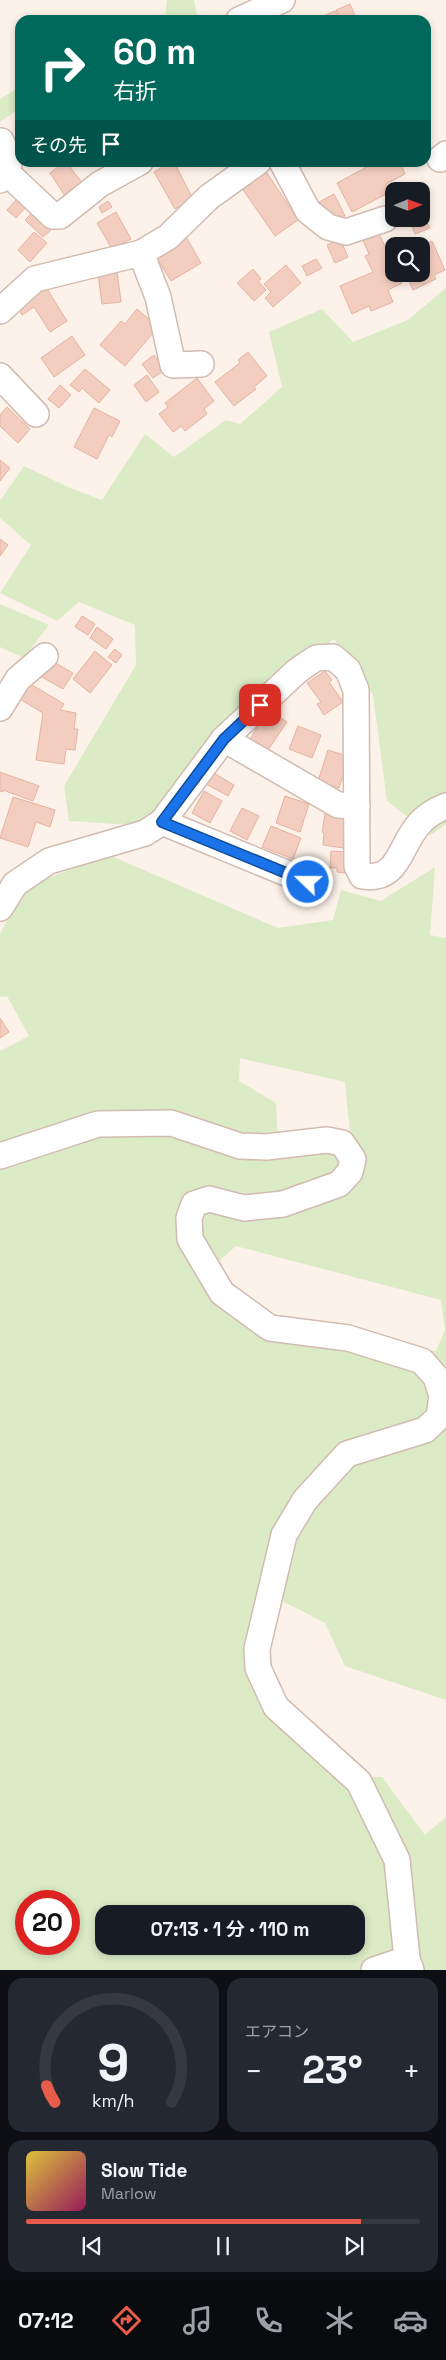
<!DOCTYPE html>
<html lang="ja">
<head>
<meta charset="utf-8">
<style>
	:root { --surface:#171b24; --page:#242831; --text:#f1f3f6; --muted:#9ea1a6; --line:#363941; --accent:#e85c4c }
	body { margin:0; font-family:"Space Grotesk","Noto Sans JP",sans-serif; background:var(--page); color:var(--text); height:100vh; display:flex; flex-direction:column; font-size:19px; white-space:nowrap }
	* { box-sizing:border-box; margin:0 }
	p { font-size:16px; color:var(--muted) }
	.icon { flex:none; width:28px; height:28px; fill:none; stroke:currentColor; stroke-width:2; stroke-linecap:round; stroke-linejoin:round }
	.map { position:relative; height:1970px; overflow:hidden }
	.sheet { display:flex; flex-direction:column; gap:8px; padding:8px; background:#0d0f14; flex:1 }
	.sheet>* { flex:none }
	.banner { position:absolute; left:15px; top:15px; width:416px; height:152px; border-radius:15px; box-shadow:0 2px 8px #0003; background:#00695c; color:#fff; overflow:hidden }
	.needle { width:32px; rotate:89deg }
	.tools { position:absolute; left:385px; top:182px; display:grid; gap:10px }
	.tools a { display:grid; place-items:center; width:45px; height:45px; border-radius:10px; background:var(--surface); box-shadow:0 2px 8px #0003; font-size:25px }
	.speed { position:absolute; left:15px; top:1890px; display:flex; gap:10px; font-size:25px; font-weight:700; text-align:center }
	.speed>* { display:grid; place-content:center; width:65px; height:65px; border-radius:50%; background:var(--surface); box-shadow:0 2px 8px #0003; line-height:1 }
	.speed .limit { border:8px solid #d22; background:#fff; color:#111 }
	.pin { position:absolute; display:grid; place-items:center; width:42px; height:42px; color:#fff; margin:-21px; border-radius:10px; box-shadow:0 2px 8px #0006 }
	.me { position:absolute; width:55px; margin:-28px; rotate:292deg; stroke-linejoin:round; filter:drop-shadow(0 0 4px #0008) }
	.turn { display:flex; align-items:center; gap:18px; height:105px; padding:0 15px; font-size:22px }
	.turn .icon { width:65px; height:65px; stroke-width:2.5 }
	.turn b { display:block; font-size:35px; line-height:42px }
	.then { display:flex; align-items:center; height:48px; padding:0 15px; background:#0003; gap:10px; font-size:19px }
	.big { font-size:38px; font-weight:600; line-height:1.1 }
	.sheet .tile { flex:1; display:flex; flex-direction:column; justify-content:center; gap:8px; min-width:0; padding:0 18px; border-radius:15px; background:var(--page) }
	.sheet .dial { align-items:center; gap:0 }
	.dial svg { height:130px; overflow:visible; fill:none; stroke:var(--line); stroke-width:7; stroke-linecap:round; text-anchor:middle }
	.dial text { fill:var(--text); stroke:none }
	.song { display:flex; align-items:center; gap:15px }
	.cover { width:60px; height:60px; border-radius:8px; background:linear-gradient(135deg,hsl(50 70% 55%),hsl(330 70% 35%)) }
	.played { height:5px; border-radius:2px; background:linear-gradient(90deg,var(--accent) 85%,var(--line) 85%) }
	.keys { display:flex; justify-content:space-around; direction:ltr }
	.heat { display:flex; justify-content:space-between; align-items:center; font-size:28px; direction:ltr }
	.sheet .tiles { flex:1; display:grid; gap:8px; grid-template-columns:1fr 1fr }
	.tile:last-child { grid-column:span 2 }
	.trip { position:absolute; left:95px; top:1905px; width:270px; height:50px; border-radius:15px; background:var(--surface); box-shadow:0 2px 8px #0003; font-weight:600; line-height:50px; text-align:center }
	.tab-bar { display:flex; height:80px; justify-content:space-around; align-items:center; background:#090b0e; color:var(--muted) }
	.tab-bar .icon { width:35px; height:35px }
	.tab-bar .on { color:var(--accent) }
	.tab-bar b { font-size:22px; color:var(--text) }
	.map>svg:first-child { display:block }
	.green { fill:#daebc6; fill-rule:evenodd }
	.building { fill:#f3cec0; stroke:#e6b2a0 }
	.lines { fill:none; stroke-linecap:round; stroke-linejoin:round }
	.minor-casing { stroke:#d2bbb0; stroke-width:28 }
	.minor { stroke:#fff; stroke-width:25 }
	.route-casing { stroke:#114b97; stroke-width:12 }
	.route { stroke:#1a73e8; stroke-width:9 }
</style>
</head>
<body>
<div class="map">
<svg width="446" height="1970" viewBox="0 0 446 1970">
	<rect width="100%" height="100%" fill="#fdf2e9"/>
	<g class="green">
		<polygon points="167,0 194,0 198,20 161,20 165,18"/>
		<polygon points="20,87 20,108 0,122 0,99"/>
		<polygon points="446,288 446,824 431,835 387,801 373,695 334,639 237,709 146,826 69,821 64,786 136,665 135,625 79,602 57,621 0,593 31,545 0,518 0,501 24,466 70,488 102,500 145,434 174,457 226,420 240,424 282,387 269,332 322,309 353,342 408,320"/>
		<polygon points="0,604 49,625 24,658 0,647"/>
		<path d="M109,855L278,928L333,920L341,890L381,901L435,867L430,935L446,938V1700L345,1666L325,1623L269,1594L248,1660L341,1776L382,1777L425,1835L446,1817V1970H0V1051L29,1036L7,996L0,997V934L17,901L40,881ZM240,1058L345,1082L350,1133L278,1144L276,1103L239,1081ZM236,1246L441,1300L445,1330L436,1351L268,1333L212,1267ZM26,1901H69V1944H26ZM104,1914H356V1946H104Z"/>
	</g>
	<g class="building">
		<polygon points="350,4 357,20 341,20 336,10"/>
		<polygon points="335,11 339,20 323,20 321,17"/>
		<polygon points="64,162 66,162 84,185 67,199 50,173"/>
		<polygon points="171,162 174,162 193,199 175,209 154,172"/>
		<polygon points="400,162 405,174 386,184 390,192 352,212 337,183 376,162"/>
		<polygon points="263,167 298,220 275,236 239,184"/>
		<polygon points="334,194 345,216 334,217 319,202"/>
		<polygon points="16,200 25,208 16,218 7,210"/>
		<polygon points="108,201 112,207 102,213 99,207"/>
		<polygon points="421,209 430,228 415,234 409,219 421,219"/>
		<polygon points="116,212 131,239 112,249 97,223"/>
		<polygon points="32,213 51,230 43,237 25,220"/>
		<polygon points="378,231 394,266 394,274 397,274 402,283 388,290 393,302 371,311 369,306 352,314 340,286 373,272 365,256 369,254 362,238"/>
		<polygon points="34,232 47,243 30,262 18,250"/>
		<polygon points="185,235 201,263 171,281 154,254"/>
		<polygon points="340,239 348,257 335,263 327,245"/>
		<polygon points="432,241 445,270 434,275 436,279 413,290 406,274 421,274 421,246"/>
		<polygon points="316,259 322,268 307,276 302,266"/>
		<polygon points="286,265 301,283 273,307 265,298 271,292 264,284"/>
		<polygon points="253,269 261,279 258,281 266,290 254,301 237,283"/>
		<polygon points="117,271 121,302 102,304 98,274"/>
		<polygon points="44,284 67,321 50,332 34,307 22,315 14,303"/>
		<polygon points="137,309 158,327 125,366 100,345 121,321 125,324"/>
		<polygon points="72,336 85,355 54,377 41,358"/>
		<polygon points="248,352 267,376 254,387 256,389 234,406 215,382 240,363 238,360"/>
		<polygon points="154,355 165,370 153,378 142,364"/>
		<polygon points="85,369 110,390 99,403 82,388 79,392 70,385"/>
		<polygon points="147,375 159,392 146,402 134,385"/>
		<polygon points="197,378 214,401 204,409 207,414 185,431 181,426 173,432 159,414 168,407 165,403"/>
		<polygon points="60,385 71,395 59,408 48,399"/>
		<polygon points="7,407 30,429 18,443 0,426 0,415"/>
		<polygon points="94,408 120,421 112,437 109,435 97,459 74,447"/>
		<polygon points="0,460 10,468 0,481"/>
		<polygon points="0,539 8,545 0,556"/>
		<polygon points="82,616 95,624 88,635 75,627"/>
		<polygon points="97,627 113,639 106,649 90,638"/>
		<polygon points="115,649 122,655 116,663 108,657"/>
		<polygon points="95,651 112,665 90,693 73,679"/>
		<polygon points="52,661 73,673 63,689 42,677"/>
		<polygon points="325,671 332,680 329,682 343,702 324,715 317,704 321,702 307,683"/>
		<polygon points="27,682 64,704 60,710 76,713 74,729 78,729 75,750 66,749 64,764 36,760 43,713 18,698"/>
		<polygon points="268,710 287,722 268,750 250,739"/>
		<polygon points="298,726 321,735 312,758 289,749"/>
		<polygon points="328,750 349,757 339,788 318,781"/>
		<polygon points="0,772 39,786 33,801 3,790 3,792 0,791"/>
		<polygon points="212,772 234,785 228,796 206,784"/>
		<polygon points="204,791 222,801 210,823 192,813"/>
		<polygon points="285,796 309,804 300,832 276,823"/>
		<polygon points="13,797 55,810 50,827 36,822 28,847 0,838"/>
		<polygon points="242,808 259,816 247,840 230,831"/>
		<polygon points="325,814 345,817 344,824 348,824 344,848 323,845 324,833 322,832"/>
		<polygon points="271,826 301,838 293,859 262,847"/>
		<polygon points="331,851 346,852 345,873 337,872 337,868 330,868"/>
		<polygon points="0,1018 9,1032 0,1038"/>
	</g>
	<g class="lines">
		<g class="minor-casing">
			<g id="minor">
				<polyline points="239,20 282,0"/>
				<polyline points="440,159 446,154"/>
				<polyline points="282,162 308,211 328,227 346,232 385,219"/>
				<polyline points="6,172 53,216 60,216 100,184 140,162"/>
				<polyline points="0,180 10,161 1,141"/>
				<polyline points="141,253 158,297 173,365 201,364"/>
				<polyline points="0,311 35,279 141,253 168,237 209,197 258,162"/>
				<polyline points="0,376 36,414"/>
				<polyline points="0,708 18,679 45,656"/>
				<polyline points="224,739 338,805 357,806"/>
				<polyline points="162,822 308,882"/>
				<path d="M0,908L15,884L49,861L145,833L162,822L224,739L297,671L316,658L333,657L348,670L356,690L357,866L362,876C400,882 399,845 420,823C427,815 436,810 446,806"/>
				<polyline points="0,1156 98,1124 171,1123 240,1146 266,1147 327,1140 342,1143 353,1159 350,1172 339,1184 283,1204 244,1208 209,1199 194,1204 189,1218 190,1239 222,1293 270,1328 348,1338 422,1361 436,1377 442,1396 439,1417 425,1430 347,1454 305,1500 284,1535 257,1649 258,1668 276,1707 359,1782 397,1860 407,1959 411,1970"/>
				<polyline points="374,1970 407,1959"/>
			</g>
		</g>
		<use href="#minor" class="minor"/>
	</g>
	<g class="lines">
		<g class="route-casing">
			<polyline id="route" points="260,705 224,739 162,822 308,882"/>
		</g>
		<use href="#route" class="route"/>
	</g>
</svg>
<div class="tools">
<a><svg class="needle" viewBox="-14 -14 28 28"><path d="M0-13l5 13h-10z" fill="#e53935"/><path d="M0 13l5-13h-10z" fill="#9ea1a6"/></svg></a>
<a><svg class="icon" aria-label="search" viewBox="0 0 24 24"><circle cx="10" cy="10" r="6"/><path d="M15 15l6 6"/></svg></a>
</div>
<div class="speed"><div class="limit">20</div></div>
<div class="pin" style="left:260px;top:705px;background:#d93025"><svg class="icon" aria-label="arrive" viewBox="0 0 24 24"><path d="M6 21V4h12l-3 4 3 4H6"/></svg></div>
<svg class="me" style="left:308px;top:882px" viewBox="-20 -20 40 40"><circle r="17" fill="#1a73e8" stroke="#fff" stroke-width="3"/><path d="M0-11L8 9 0 5-8 9z" fill="#fff"/></svg>
<div class="trip">07:13 · 1 分 · 110 m</div>
<div class="banner">
<div class="turn"><svg class="icon" aria-label="right" viewBox="0 0 24 24"><path d="M7 20v-9h11M14 6l5 5-5 5"/></svg><div><b>60 m</b>右折</div></div>
<div class="then">その先<svg class="icon" aria-label="arrive" viewBox="0 0 24 24"><path d="M6 21V4h12l-3 4 3 4H6"/></svg></div>
</div>
</div>
<section class="sheet">
<div class="tiles">
<div class="tile dial"><svg viewBox="0 0 100 80">
<path d="M14 69A42 42 0 1 1 86 69"/>
<path d="M14 69A42 42 0 0 1 9 59" stroke="#e85c4c"/>
<text x="50" y="56" font-size="32" font-weight="700">9</text>
<text x="50" y="72" font-size="11">km/h</text>
</svg></div>
<div class="tile"><p>エアコン</p>
<div class="heat"><a>−</a><b class="big">23°</b><a>+</a></div>
</div>
<div class="tile">
<div class="song"><i class="cover"></i><div><b>Slow Tide</b><p>Marlow</p></div></div>
<div class="played"></div>
<div class="keys"><svg class="icon" aria-label="previous" viewBox="0 0 24 24"><path d="M18 5L8 12l10 7zM5 5v14"/></svg><svg class="icon" aria-label="pause" viewBox="0 0 24 24"><path d="M8 5v14M16 5v14"/></svg><svg class="icon" aria-label="next" viewBox="0 0 24 24"><path d="M6 5l10 7-10 7zM19 5v14"/></svg></div>
</div>
</div>
</section>
<nav class="tab-bar">
<b>07:12</b>
<svg class="icon on" aria-label="directions" viewBox="0 0 24 24"><path d="M12 3l9 9-9 9-9-9zM9 14v-3h6M13 9l2 2-2 2"/></svg>
<svg class="icon" aria-label="music" viewBox="0 0 24 24"><path d="M9 18V5l10-2v13"/><circle cx="6" cy="18" r="3"/><circle cx="16" cy="16" r="3"/></svg>
<svg class="icon" aria-label="phone" viewBox="0 0 24 24"><path d="M5 4h4l2 5-3 2q2 4 5 5l2-3 5 2v4C11 20 4 13 5 4z"/></svg>
<svg class="icon" aria-label="climate" viewBox="0 0 24 24"><path d="M12 3v18M4 7l16 10M4 17L20 7"/></svg>
<svg class="icon" aria-label="car" viewBox="0 0 24 24"><path d="M5 17H2v-5l4-1 3-4h7l3 4 3 1v5h-3M9 17h6M6 11h13"/><circle cx="7" cy="17" r="2"/><circle cx="17" cy="17" r="2"/></svg>
</nav>
</body>
</html>
